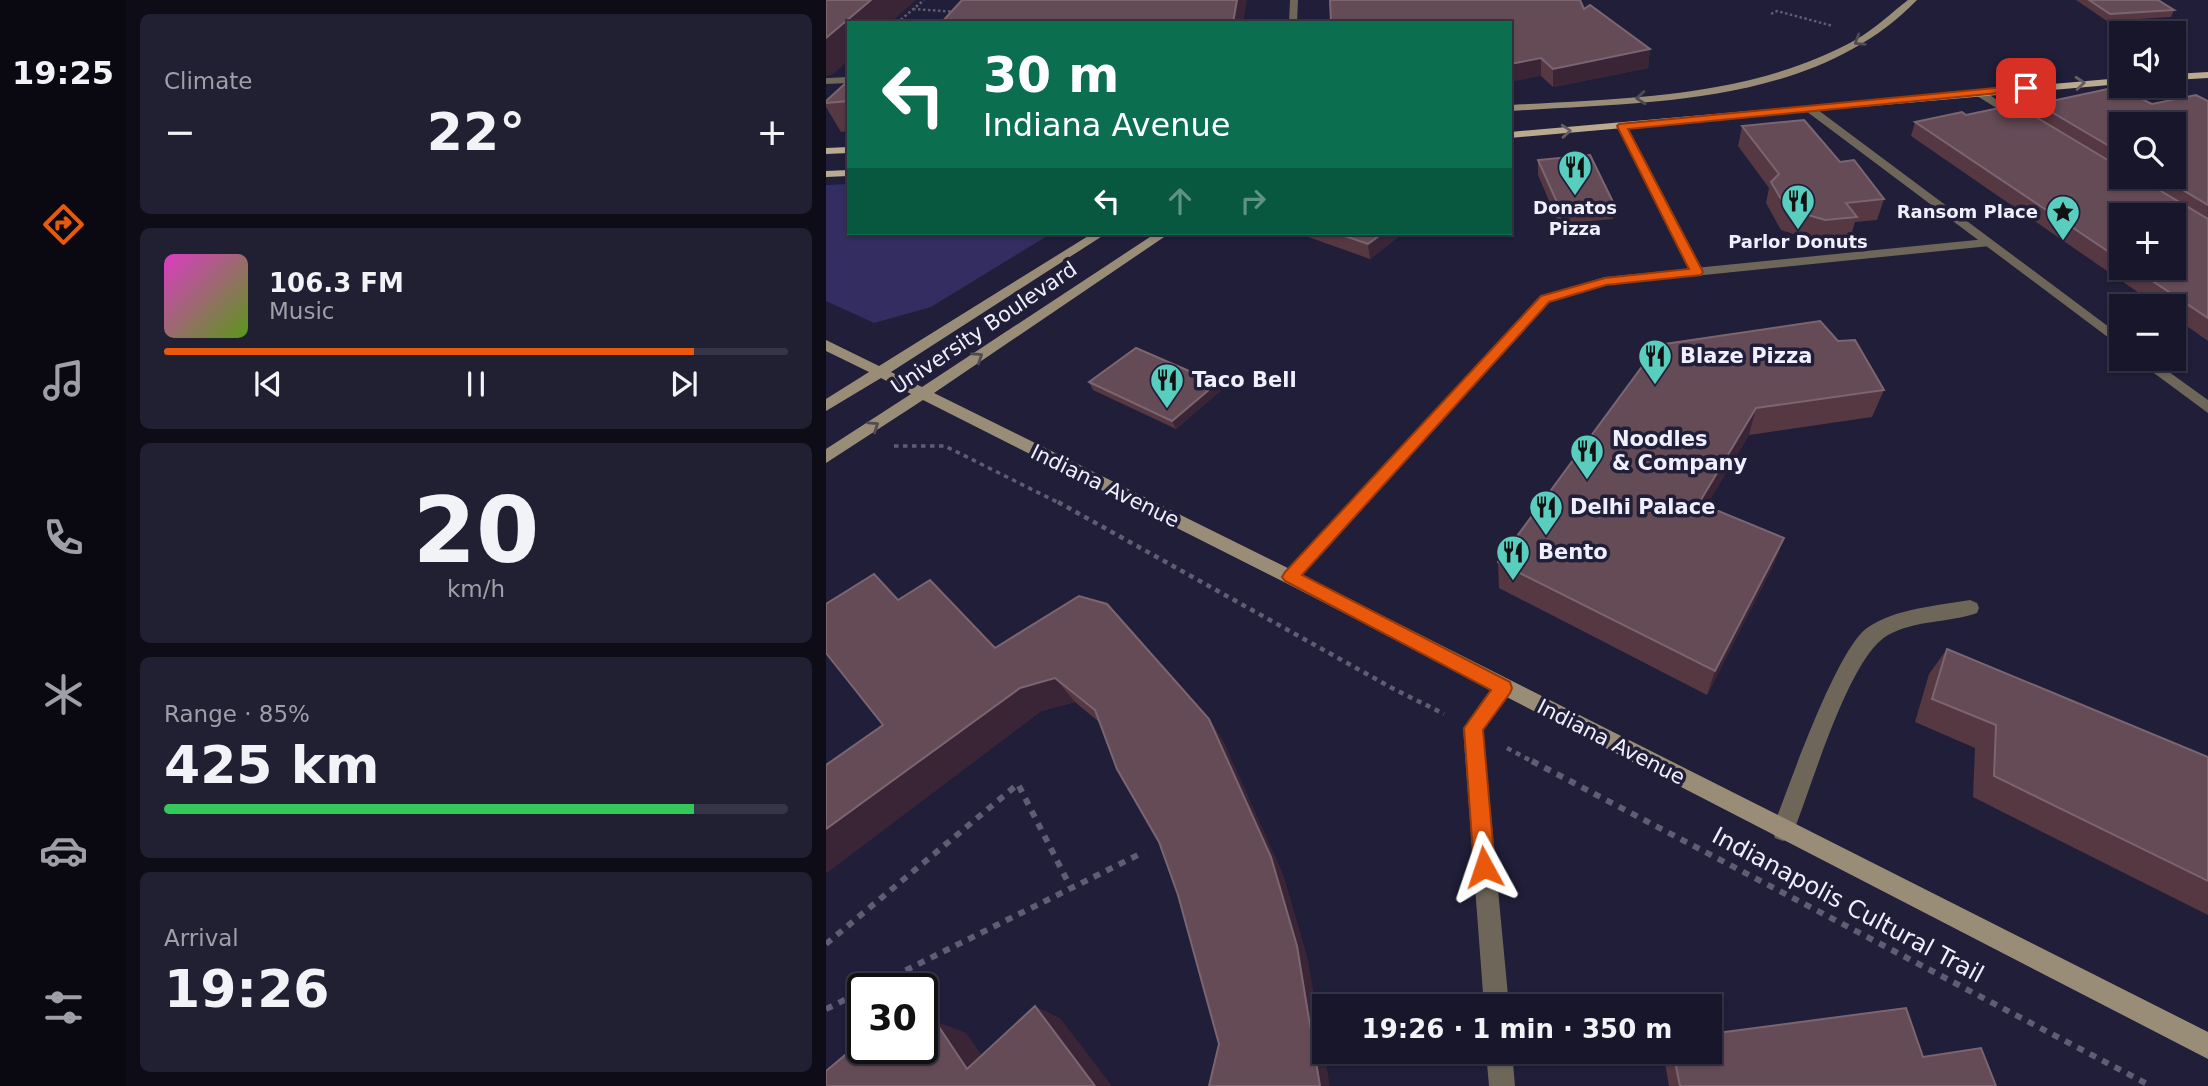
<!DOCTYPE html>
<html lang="en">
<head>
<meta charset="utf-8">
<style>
	:root { --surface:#18162a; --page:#211f32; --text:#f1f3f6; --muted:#9f9fa8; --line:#363547; --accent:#ea580c }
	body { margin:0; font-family:"DejaVu Sans",sans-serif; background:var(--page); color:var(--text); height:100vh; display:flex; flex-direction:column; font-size:26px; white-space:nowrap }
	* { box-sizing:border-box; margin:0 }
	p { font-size:23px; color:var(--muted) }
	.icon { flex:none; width:38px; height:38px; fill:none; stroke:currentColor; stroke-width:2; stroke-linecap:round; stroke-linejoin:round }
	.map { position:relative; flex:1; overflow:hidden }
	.drawer { display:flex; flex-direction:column; gap:14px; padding:14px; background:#0d0c17; width:700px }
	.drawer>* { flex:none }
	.guide { position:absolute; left:21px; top:21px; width:665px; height:214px; border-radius:0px; box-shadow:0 2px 5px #0004,0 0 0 2px var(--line); background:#0b6e4f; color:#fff; overflow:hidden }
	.buttons { position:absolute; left:1283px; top:21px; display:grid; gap:14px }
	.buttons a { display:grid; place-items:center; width:77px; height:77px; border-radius:0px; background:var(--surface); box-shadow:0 2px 5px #0004,0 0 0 2px var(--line); font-size:35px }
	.speed { position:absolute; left:21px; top:973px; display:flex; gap:14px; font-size:35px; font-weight:700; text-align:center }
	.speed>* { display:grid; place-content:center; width:91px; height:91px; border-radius:50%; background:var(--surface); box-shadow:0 2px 5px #0004,0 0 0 2px var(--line); line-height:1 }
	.speed .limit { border:4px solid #111; border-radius:10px; background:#fff; color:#111 }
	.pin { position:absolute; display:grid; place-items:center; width:60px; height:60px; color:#fff; margin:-30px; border-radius:14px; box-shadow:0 4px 10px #0006 }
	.me { position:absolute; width:77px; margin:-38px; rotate:355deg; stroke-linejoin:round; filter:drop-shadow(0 0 5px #0008) }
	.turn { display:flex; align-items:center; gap:24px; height:147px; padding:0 21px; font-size:32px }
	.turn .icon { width:91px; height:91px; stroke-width:2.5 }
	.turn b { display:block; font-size:49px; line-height:60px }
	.lanes { display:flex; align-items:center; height:66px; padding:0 21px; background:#0003; justify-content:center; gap:35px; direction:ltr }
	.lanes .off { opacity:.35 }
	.big { font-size:52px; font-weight:600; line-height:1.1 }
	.drawer .card { flex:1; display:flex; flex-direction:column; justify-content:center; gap:10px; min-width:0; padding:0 24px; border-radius:10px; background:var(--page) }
	.drawer .dial { align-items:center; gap:0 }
	.dial b { font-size:91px; line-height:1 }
	.song { display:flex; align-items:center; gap:21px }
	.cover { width:84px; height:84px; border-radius:10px; background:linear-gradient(135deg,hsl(310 70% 55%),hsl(90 70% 35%)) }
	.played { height:7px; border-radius:4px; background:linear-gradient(90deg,var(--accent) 85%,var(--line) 85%) }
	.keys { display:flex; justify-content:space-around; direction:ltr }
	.heat { display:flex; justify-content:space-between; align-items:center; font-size:38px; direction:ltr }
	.charge { height:10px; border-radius:5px; background:linear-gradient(90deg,#34c759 85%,var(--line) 0) }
	.trip { position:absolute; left:486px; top:994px; width:410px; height:70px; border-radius:0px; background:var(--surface); box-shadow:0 2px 5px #0004,0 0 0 2px var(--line); font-weight:600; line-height:70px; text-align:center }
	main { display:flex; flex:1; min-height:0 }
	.menu { display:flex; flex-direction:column; width:126px; justify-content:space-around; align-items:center; background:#0a0911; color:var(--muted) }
	.menu .icon { width:49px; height:49px }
	.menu .selected { color:var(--accent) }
	.menu b { font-size:32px; color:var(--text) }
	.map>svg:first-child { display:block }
	.green { fill:#342d62 }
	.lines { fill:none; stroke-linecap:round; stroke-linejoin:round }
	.path-far3 { stroke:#5e5d73; stroke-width:2.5; stroke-dasharray:2.5 2.5; stroke-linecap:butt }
	.path-far2 { stroke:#5e5d73; stroke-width:3.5; stroke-dasharray:4.5 4.5; stroke-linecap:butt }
	.path-far1 { stroke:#5e5d73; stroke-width:4.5; stroke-dasharray:5 5; stroke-linecap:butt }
	.path { stroke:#5e5d73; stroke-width:6; stroke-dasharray:7 7; stroke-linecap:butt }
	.lane { fill:#6d6659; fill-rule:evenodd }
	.street { fill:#6d6659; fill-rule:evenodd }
	.secondary { fill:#998d78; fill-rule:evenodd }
	.primary { fill:#baab90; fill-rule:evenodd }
	.wall { fill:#553842; fill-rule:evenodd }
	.shaded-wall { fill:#392536 }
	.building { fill:#654b56; stroke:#7b6570; stroke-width:2 }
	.oneway { stroke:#504a52 }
	.oneway2 { stroke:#655d60 }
	.route { fill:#ea580c; stroke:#983908; stroke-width:2 }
	.labels { text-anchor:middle; stroke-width:7; stroke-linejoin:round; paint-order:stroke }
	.far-poi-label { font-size:18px; font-weight:bold; fill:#efeffd; stroke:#201e38 }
	.street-label { font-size:21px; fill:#efeffd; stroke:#201e38 }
	.poi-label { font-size:21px; font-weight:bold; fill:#efeffd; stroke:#201e38; text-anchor:start }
	.near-street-label { font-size:24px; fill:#efeffd; stroke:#201e38 }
</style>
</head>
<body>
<main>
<nav class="menu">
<b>19:25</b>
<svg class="icon selected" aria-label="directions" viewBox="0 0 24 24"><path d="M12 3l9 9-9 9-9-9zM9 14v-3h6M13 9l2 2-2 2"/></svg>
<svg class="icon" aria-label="music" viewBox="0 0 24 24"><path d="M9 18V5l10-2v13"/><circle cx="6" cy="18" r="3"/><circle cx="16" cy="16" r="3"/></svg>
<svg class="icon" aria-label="phone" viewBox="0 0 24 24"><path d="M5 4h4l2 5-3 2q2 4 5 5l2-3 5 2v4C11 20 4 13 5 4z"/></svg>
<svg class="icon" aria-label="climate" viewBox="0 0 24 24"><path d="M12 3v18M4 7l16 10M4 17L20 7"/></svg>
<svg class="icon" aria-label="car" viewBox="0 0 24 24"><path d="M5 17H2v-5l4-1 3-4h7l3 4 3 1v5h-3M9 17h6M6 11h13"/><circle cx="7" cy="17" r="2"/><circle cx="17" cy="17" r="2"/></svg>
<svg class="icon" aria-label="filters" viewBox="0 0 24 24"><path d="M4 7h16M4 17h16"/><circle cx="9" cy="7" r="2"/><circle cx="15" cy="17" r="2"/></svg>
</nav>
<section class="drawer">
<div class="card"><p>Climate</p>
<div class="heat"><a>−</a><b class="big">22°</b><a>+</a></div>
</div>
<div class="card">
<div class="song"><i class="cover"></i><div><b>106.3 FM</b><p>Music</p></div></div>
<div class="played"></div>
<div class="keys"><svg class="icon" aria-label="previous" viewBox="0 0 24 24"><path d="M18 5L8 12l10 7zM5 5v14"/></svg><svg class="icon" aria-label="pause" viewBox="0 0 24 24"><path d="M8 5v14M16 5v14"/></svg><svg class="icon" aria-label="next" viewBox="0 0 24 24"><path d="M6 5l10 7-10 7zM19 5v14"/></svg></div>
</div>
<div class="card dial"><b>20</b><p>km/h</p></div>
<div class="card"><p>Range · 85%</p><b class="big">425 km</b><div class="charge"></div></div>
<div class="card"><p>Arrival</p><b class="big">19:26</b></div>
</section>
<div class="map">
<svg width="1382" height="1086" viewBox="0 0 1382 1086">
	<rect width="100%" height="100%" fill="#201e38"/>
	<polygon class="green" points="23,184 23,233 226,233 105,307 48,323 0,301 0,185"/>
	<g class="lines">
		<g class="path-far3">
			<polyline points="87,9 132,12"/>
			<polyline points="945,14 951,11 1007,26"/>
			<polyline points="71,23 98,0"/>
		</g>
		<polyline class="path-far2" points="68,446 119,446 235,504"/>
		<g class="path-far1">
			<polyline points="232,502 566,688 618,714"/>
			<polyline points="681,748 709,763"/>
		</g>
		<g class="path">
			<polyline points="706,761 1325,1086"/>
			<polyline points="0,944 192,784 245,888"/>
			<polyline points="42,989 318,852"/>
			<polyline points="0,1009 37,991"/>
		</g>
		<g class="lane">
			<polygon points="23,77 23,83 0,84 0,78"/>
			<polygon points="1148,90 1156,90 1208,124 1199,126 1148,94"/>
			<polygon points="1160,239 1166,243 1164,246 780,285 724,302 470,582 464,584 458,582 455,577 714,296 779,277"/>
			<path d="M1144,600L1151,603L1153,608L1151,613C1122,623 1089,620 1062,635C1022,657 984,793 965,838L957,841L949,838L946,830C962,789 1010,650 1041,628C1070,608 1111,606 1144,600Z"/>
		</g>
		<g class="street">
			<polygon points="464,0 472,0 471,23 463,23"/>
			<polygon points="1324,86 1336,86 1382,109 1382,116"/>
			<polygon points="980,107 988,107 1295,336 1295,347 980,111"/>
			<polygon points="792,124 801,126 878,272 876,275 866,275 864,272 791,126"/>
			<polygon points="1309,359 1325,359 1382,400 1382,413"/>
			<polygon points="677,679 684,682 687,688 657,730 683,1006 658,1006 637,728 670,682"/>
			<polygon points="660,1052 686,1052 689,1086 663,1086"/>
		</g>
		<g class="secondary">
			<path d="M1082,0H1091C988,106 821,102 684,111V105C801,98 926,98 1031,39C1050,28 1065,13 1082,0Z"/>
			<polygon points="267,233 281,233 65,372 96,387 330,233 344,233 108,393 470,572 1382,1032 1382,1059 458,582 97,400 0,463 0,449 85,394 55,378 0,411 0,399 43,372 0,351 0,340 53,366"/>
		</g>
		<g class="primary">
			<polygon points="1382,72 1382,78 1348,80 1348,74"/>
			<polygon points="1295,78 1295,84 684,138 684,132"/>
			<polygon points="23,147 23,153 0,154 0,148"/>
			<polygon points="23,170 23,176 0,177 0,171"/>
		</g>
	</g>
	<g class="wall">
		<polygon points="504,0 758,9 824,49 822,68 727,87 715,76"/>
		<polygon points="1250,0 1332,0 1348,10 1345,17 1281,21"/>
		<polygon points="23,80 23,131 15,132 0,107 0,101"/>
		<path d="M1382,101V341L1348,317V306H1332L1085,136L1089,122L1140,115L1180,112L1207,116L1212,104H1326ZM1295,124L1348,177H1295ZM1295,215L1348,268H1295Z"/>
		<polygon points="916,126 1014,162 1058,199 1051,220 1029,222 1024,239 992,242 955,230 940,203 943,188 912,146"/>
		<polygon points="712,160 788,204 787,219 733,224 712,175"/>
		<polygon points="474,233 576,233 576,234 544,259 474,234"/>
		<polygon points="1012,341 1058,390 1046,417 923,435 880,506 958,538 948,564 881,695 673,588 672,562"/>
		<polygon points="263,382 394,391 350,429 267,390"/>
		<polygon points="72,600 169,648 383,719 397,741 457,875 482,961 393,1044 352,895 333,842 273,722 249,702 215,711 0,873 0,765 57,725"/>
		<polygon points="1121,649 1382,757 1382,915 1147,797 1149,748 1089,722 1103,674"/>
		<polygon points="837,1052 1097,1057 1170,1086 843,1086"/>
	</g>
	<g class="shaded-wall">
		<polygon points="45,0 90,0 64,23 23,23 23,60 6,75 0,76 0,38"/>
		<polygon points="411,0 421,0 417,23 407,23"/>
		<polygon points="824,49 822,68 727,87 727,69"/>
		<polygon points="715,58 715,76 684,82 684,64"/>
		<polygon points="557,233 576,233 576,234 544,259 542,244"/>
		<polygon points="391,383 394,391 350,429 346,421"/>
		<polygon points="930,408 923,435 866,530 873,503"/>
		<polygon points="958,538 948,564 881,695 889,671"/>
		<polygon points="229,678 249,702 215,711 0,873 0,829 194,688"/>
		<polygon points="383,719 397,741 457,875 482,961 504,1086 494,1086"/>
		<polygon points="209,1006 234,1018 286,1086 269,1086"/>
		<polygon points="109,1021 140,1033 172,1078 141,1069"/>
		<polygon points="49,1048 77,1048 60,1064"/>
	</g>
	<g class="building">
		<polygon points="0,0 45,0 0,38"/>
		<polygon points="136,0 411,0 407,23 115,23"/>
		<polygon points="504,0 754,0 758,9 764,5 824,49 727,69 715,58 684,64 684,23 505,23"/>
		<polygon points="1263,0 1332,0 1348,10 1284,14"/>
		<polygon points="23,80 23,101 0,103 0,101"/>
		<polygon points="1291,87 1326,104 1370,95 1382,101 1382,205 1335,177 1348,177 1348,124 1295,124 1295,153 1212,104"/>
		<polygon points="1173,108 1180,112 1195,108 1295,168 1295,177 1311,177 1382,219 1382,318 1307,268 1348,268 1348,215 1295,215 1295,260 1089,122 1136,112 1140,115"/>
		<polygon points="978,120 1014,162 1028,160 1058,199 1020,203 1031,217 999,220 961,209 945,182 953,174 916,126"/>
		<polygon points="764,155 788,204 734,209 712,160"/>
		<polygon points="510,233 557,233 542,244"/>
		<polygon points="994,321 1012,341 1029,340 1058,390 930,408 873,503 958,538 889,671 672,562 832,345"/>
		<polygon points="310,348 391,383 346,421 263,382"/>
		<polygon points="48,574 72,600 104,580 169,648 253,596 281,604 383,719 445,857 471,946 494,1086 383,1086 393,1044 352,895 333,842 291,769 269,710 229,678 194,688 0,829 0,765 57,725 0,653 0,604"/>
		<polygon points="1121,649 1382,757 1382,881 1168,776 1170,725 1106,699"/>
		<polygon points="209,1006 269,1086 0,1086 0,1071 37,1040 37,1048 49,1048 60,1064 77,1048 96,1048 96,1032 109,1021 141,1069"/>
		<polygon points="1080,1008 1097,1057 1155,1048 1170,1086 854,1086 847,1052 884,1052 884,1034"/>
	</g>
	<defs><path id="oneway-chevron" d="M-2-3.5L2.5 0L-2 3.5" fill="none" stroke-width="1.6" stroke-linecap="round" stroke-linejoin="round" transform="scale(1.75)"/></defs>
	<g class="oneway">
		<use href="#oneway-chevron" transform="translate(1033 41) rotate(148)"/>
		<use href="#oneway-chevron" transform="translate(815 98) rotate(175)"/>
		<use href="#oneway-chevron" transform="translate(152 357) rotate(-33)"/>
		<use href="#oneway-chevron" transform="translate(48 426) rotate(-34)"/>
	</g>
	<g class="oneway2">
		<use href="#oneway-chevron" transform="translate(1254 83) rotate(-5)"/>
		<use href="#oneway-chevron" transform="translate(740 131) rotate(-4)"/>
	</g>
	<polygon class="route" points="1200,85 1205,88 1204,90 802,129 877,272 875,275 780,285 723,302 476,575 684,682 686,688 684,693 657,730 669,867 666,875 658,878 651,875 648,867 638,728 665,690 459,581 456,577 459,572 715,296 779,278 863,269 791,126 793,124"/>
	<defs>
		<g id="restaurant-pin" transform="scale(1.75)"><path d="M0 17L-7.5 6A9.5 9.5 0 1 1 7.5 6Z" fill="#59cebe" stroke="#201e38"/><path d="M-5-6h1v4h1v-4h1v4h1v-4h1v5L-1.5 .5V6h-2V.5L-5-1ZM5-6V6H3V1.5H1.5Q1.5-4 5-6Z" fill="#111"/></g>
		<g id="sight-pin" transform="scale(1.75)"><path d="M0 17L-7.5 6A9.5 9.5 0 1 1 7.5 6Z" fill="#59cebe" stroke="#201e38"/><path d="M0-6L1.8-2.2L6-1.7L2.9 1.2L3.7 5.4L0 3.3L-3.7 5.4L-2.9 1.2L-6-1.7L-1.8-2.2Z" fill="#111"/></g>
	</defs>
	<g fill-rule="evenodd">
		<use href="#restaurant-pin" x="749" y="167"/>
		<use href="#restaurant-pin" x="972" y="201"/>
		<use href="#sight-pin" x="1237" y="212"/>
		<use href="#restaurant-pin" x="829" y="356"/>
		<use href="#restaurant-pin" x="341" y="380"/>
		<use href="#restaurant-pin" x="761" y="451"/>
		<use href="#restaurant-pin" x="720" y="507"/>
		<use href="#restaurant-pin" x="687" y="552"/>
	</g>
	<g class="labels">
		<g class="far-poi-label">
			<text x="749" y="214">Donatos<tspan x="749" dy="21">Pizza</tspan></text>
			<text x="1212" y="218" text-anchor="end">Ransom Place</text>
			<text x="972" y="248">Parlor Donuts</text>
		</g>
		<g class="street-label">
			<text transform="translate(158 328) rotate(-34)" y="7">University Boulevard</text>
			<text transform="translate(279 486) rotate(26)" y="7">Indiana Avenue</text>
			<text transform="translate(785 742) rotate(27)" y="7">Indiana Avenue</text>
		</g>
		<g class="poi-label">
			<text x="854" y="363">Blaze Pizza</text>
			<text x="366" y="387">Taco Bell</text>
			<text x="786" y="446">Noodles<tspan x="786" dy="24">&amp; Company</tspan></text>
			<text x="744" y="514">Delhi Palace</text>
			<text x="712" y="559">Bento</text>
		</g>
		<g class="near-street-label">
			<text transform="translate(1022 905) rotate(28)" y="8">Indianapolis Cultural Trail</text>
		</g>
	</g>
</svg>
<div class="buttons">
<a><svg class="icon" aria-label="sound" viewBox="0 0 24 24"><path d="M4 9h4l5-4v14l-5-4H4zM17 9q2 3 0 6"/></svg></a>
<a><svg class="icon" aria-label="search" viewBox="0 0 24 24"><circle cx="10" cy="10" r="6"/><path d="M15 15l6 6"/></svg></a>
<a>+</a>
<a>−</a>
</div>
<div class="speed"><div class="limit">30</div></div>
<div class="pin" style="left:1200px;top:88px;background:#d93025"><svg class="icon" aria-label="arrive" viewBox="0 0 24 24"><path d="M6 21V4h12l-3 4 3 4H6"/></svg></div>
<svg class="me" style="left:658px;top:867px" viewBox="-20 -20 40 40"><path d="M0-17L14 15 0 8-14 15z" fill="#ea580c" stroke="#fff" stroke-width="4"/></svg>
<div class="trip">19:26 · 1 min · 350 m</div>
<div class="guide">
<div class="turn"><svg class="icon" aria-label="left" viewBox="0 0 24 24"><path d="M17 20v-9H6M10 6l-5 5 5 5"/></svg><div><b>30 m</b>Indiana Avenue</div></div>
<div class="lanes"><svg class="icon" aria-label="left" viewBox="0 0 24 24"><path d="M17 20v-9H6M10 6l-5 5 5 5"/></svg><svg class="icon off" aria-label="ahead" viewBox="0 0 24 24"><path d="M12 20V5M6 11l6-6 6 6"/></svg><svg class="icon off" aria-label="right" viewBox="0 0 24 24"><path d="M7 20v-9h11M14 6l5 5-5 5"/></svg></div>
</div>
</div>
</main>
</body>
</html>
